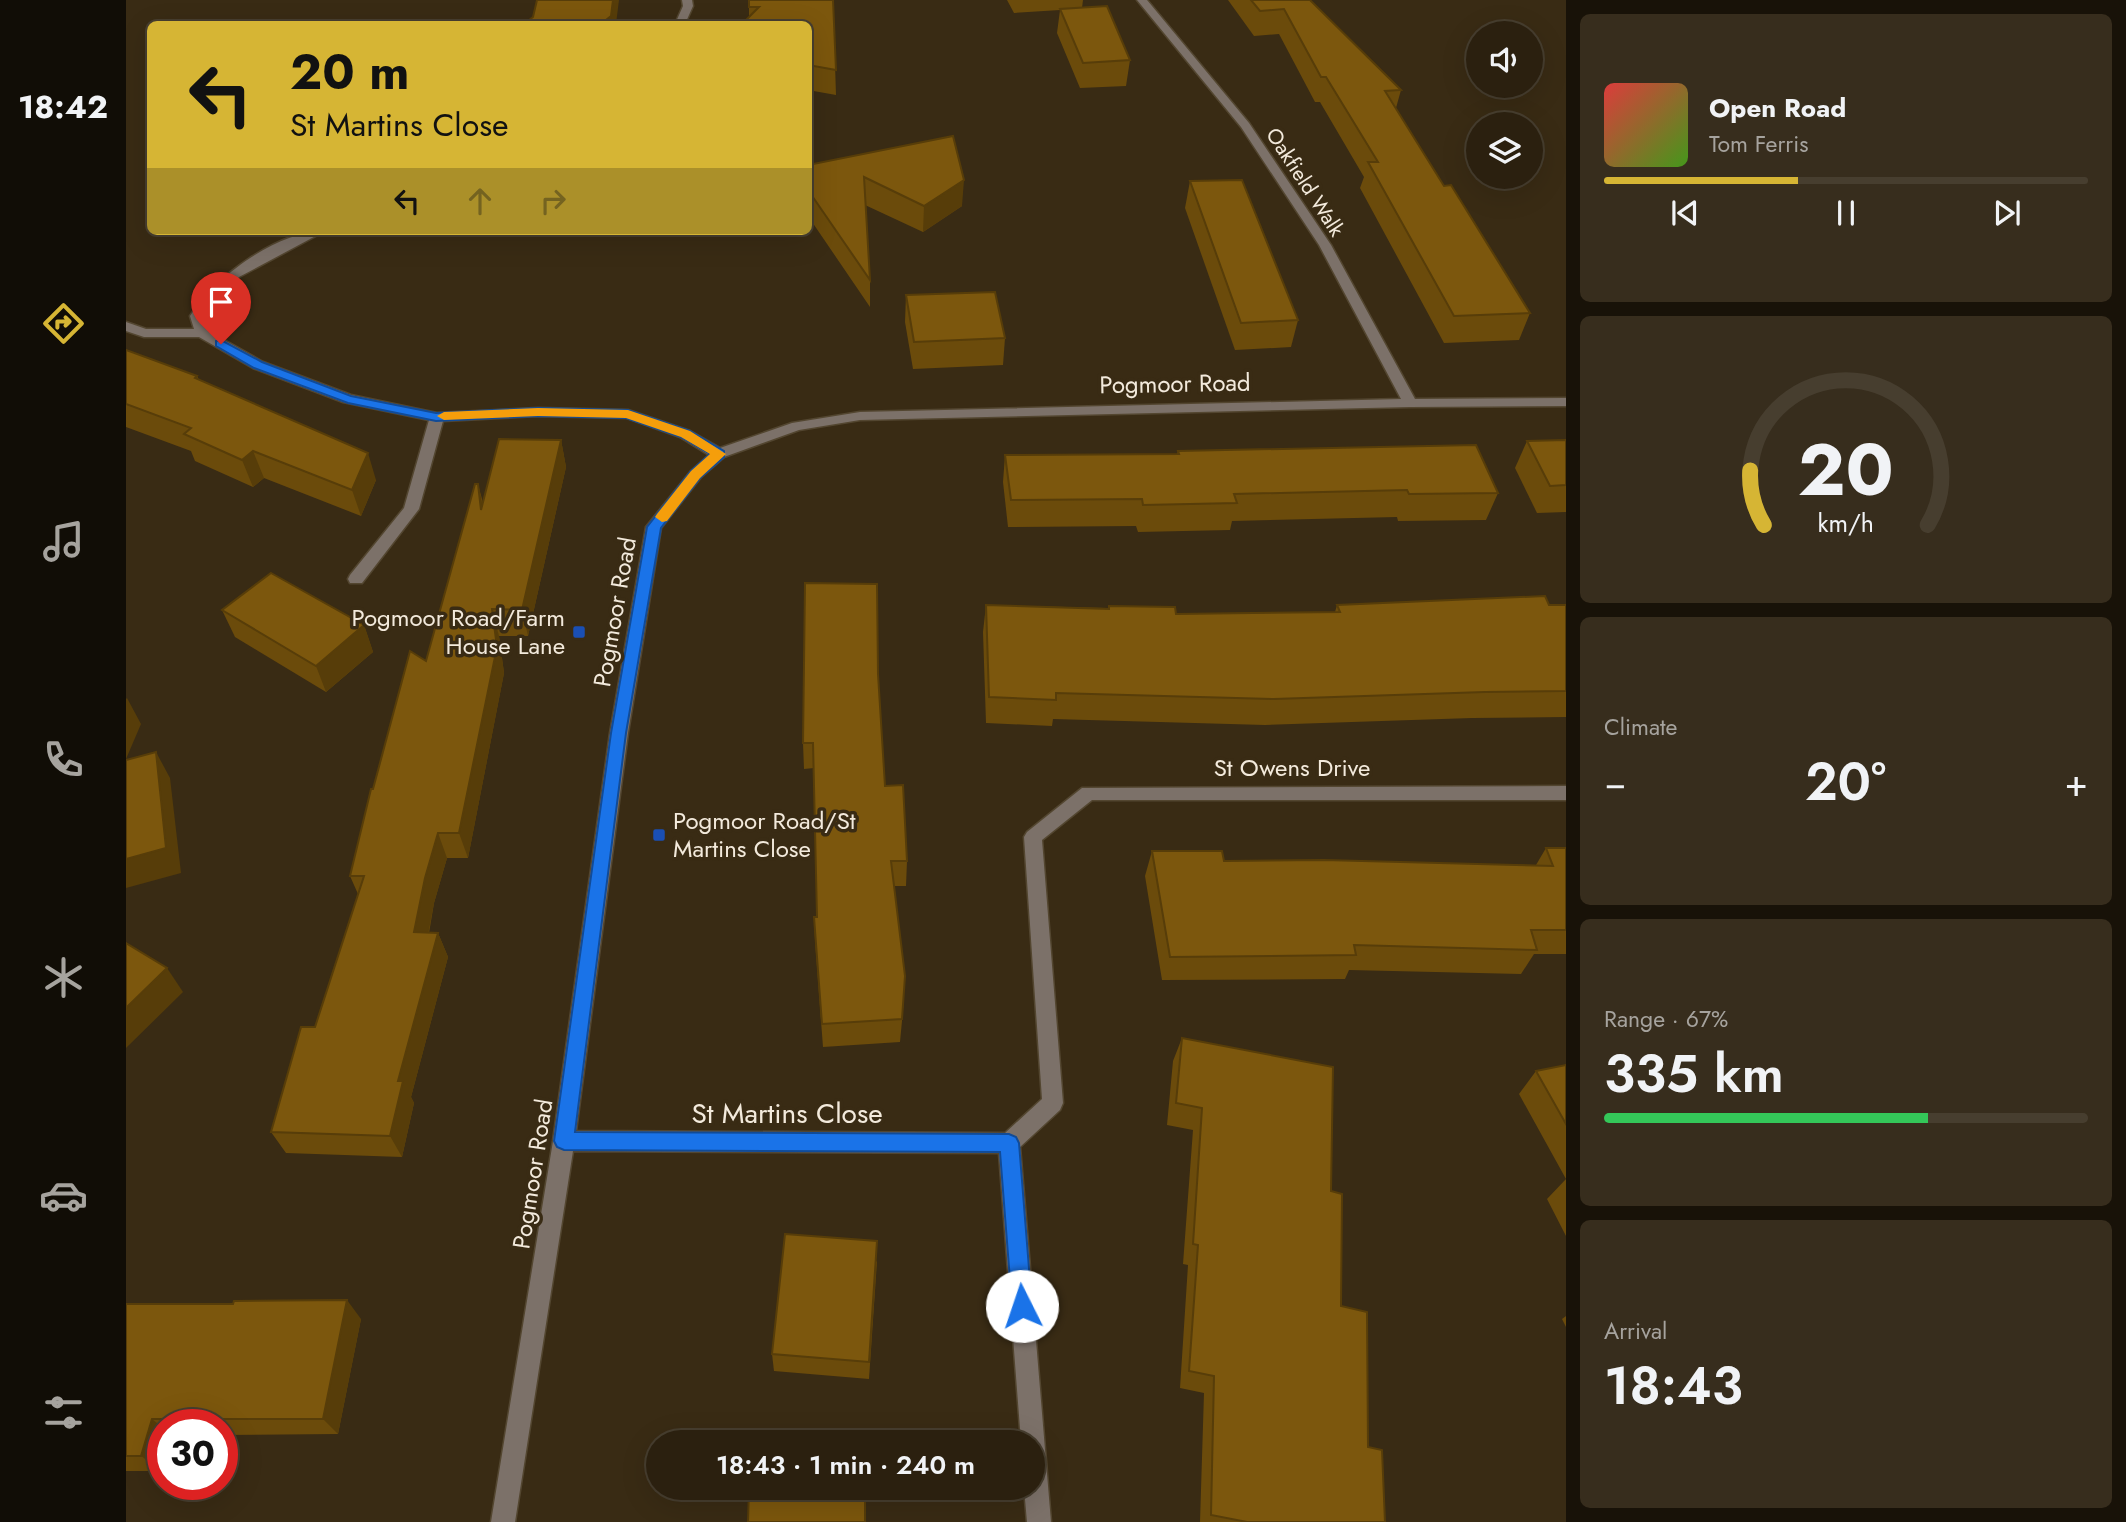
<!DOCTYPE html>
<html lang="en">
<head>
<meta charset="utf-8">
<style>
	:root { --surface:#2b200f; --page:#372d1d; --text:#f1f3f6; --muted:#a6a39e; --line:#473e2f; --accent:#d6b534 }
	body { margin:0; font-family:Jost,sans-serif; background:var(--page); color:var(--text); height:100vh; display:flex; flex-direction:column; font-size:26px; white-space:nowrap }
	* { box-sizing:border-box; margin:0 }
	p { font-size:23px; color:var(--muted) }
	.icon { flex:none; width:38px; height:38px; fill:none; stroke:currentColor; stroke-width:2; stroke-linecap:round; stroke-linejoin:round }
	.map { position:relative; flex:1; overflow:hidden }
	.details { display:flex; flex-direction:column; gap:14px; padding:14px; background:#181208; width:560px }
	.details>* { flex:none }
	.guide { position:absolute; left:21px; top:21px; width:665px; height:214px; border-radius:10px; box-shadow:0 7px 28px #0002,0 0 0 2px var(--line); background:#d6b534; color:#111; overflow:hidden }
	.controls { position:absolute; left:1340px; top:21px; display:grid; gap:14px }
	.controls a { display:grid; place-items:center; width:77px; height:77px; border-radius:50%; background:var(--surface); box-shadow:0 7px 28px #0002,0 0 0 2px var(--line); font-size:35px }
	.speed { position:absolute; left:21px; top:1409px; display:flex; gap:14px; font-size:35px; font-weight:700; text-align:center }
	.speed>* { display:grid; place-content:center; width:91px; height:91px; border-radius:50%; background:var(--surface); box-shadow:0 7px 28px #0002,0 0 0 2px var(--line); line-height:1 }
	.speed .limit { border:10px solid #d22; background:#fff; color:#111 }
	.pin { position:absolute; display:grid; place-items:center; width:60px; height:60px; color:#fff; margin:-72px -30px; border-radius:50% 50% 50% 0; rotate:-45deg; box-shadow:0 0 7px #0007 }
	.pin .icon { rotate:45deg }
	.me { position:absolute; width:77px; margin:-38px; rotate:356deg; stroke-linejoin:round; filter:drop-shadow(0 0 5px #0008) }
	.turn { display:flex; align-items:center; gap:24px; height:147px; padding:0 28px; font-size:32px }
	.turn .icon { width:91px; height:91px; stroke-width:2.5 }
	.turn b { display:block; font-size:49px; line-height:60px }
	.lanes { display:flex; align-items:center; height:66px; padding:0 28px; background:#0003; justify-content:center; gap:35px; direction:ltr }
	.lanes .off { opacity:.35 }
	.big { font-size:52px; font-weight:600; line-height:1.1 }
	.details .widget { flex:1; display:flex; flex-direction:column; justify-content:center; gap:10px; min-width:0; padding:0 24px; border-radius:10px; background:var(--page) }
	.details .dial { align-items:center; gap:0 }
	.dial svg { height:182px; overflow:visible; fill:none; stroke:var(--line); stroke-width:7; stroke-linecap:round; text-anchor:middle }
	.dial text { fill:var(--text); stroke:none }
	.song { display:flex; align-items:center; gap:21px }
	.cover { width:84px; height:84px; border-radius:10px; background:linear-gradient(135deg,hsl(0 70% 55%),hsl(100 70% 35%)) }
	.played { height:7px; border-radius:4px; background:linear-gradient(90deg,var(--accent) 40%,var(--line) 40%) }
	.keys { display:flex; justify-content:space-around; direction:ltr }
	.heat { display:flex; justify-content:space-between; align-items:center; font-size:38px; direction:ltr }
	.charge { height:10px; border-radius:5px; background:linear-gradient(90deg,#34c759 67%,var(--line) 0) }
	.trip { position:absolute; left:520px; top:1430px; width:399px; height:70px; border-radius:35px; background:var(--surface); box-shadow:0 7px 28px #0002,0 0 0 2px var(--line); font-weight:600; line-height:70px; text-align:center }
	main { display:flex; flex:1; min-height:0 }
	.tab-bar { display:flex; flex-direction:column; width:126px; justify-content:space-around; align-items:center; background:#110d06; color:var(--muted) }
	.tab-bar .icon { width:49px; height:49px }
	.tab-bar .on { color:var(--accent) }
	.tab-bar b { font-size:32px; color:var(--text) }
	.map>svg:first-child { display:block }
	.lines { fill:none; stroke-linecap:round; stroke-linejoin:round }
	.minor-casing { stroke:#534630; stroke-width:3 }
	.minor { fill:#7c7169; fill-rule:evenodd }
	.wall { fill:#6b4b0b }
	.shaded-wall { fill:#573d09 }
	.building { fill:#7c570d; stroke:#573d09; stroke-width:2 }
	.route { fill:#1a73e8; stroke:#114b97; stroke-width:2 }
	.slow { fill:#f59e0b }
	.transit-dot { fill:#1a4fb4; stroke:#392b14; stroke-width:2.5 }
	.labels { text-anchor:middle; stroke-width:7; stroke-linejoin:round; paint-order:stroke }
	.far-street-label { font-size:21px; fill:#f3eadc; stroke:#392b14 }
	.street-label { font-size:24px; fill:#f3eadc; stroke:#392b14 }
	.poi-label { font-size:24px; fill:#f3eadc; stroke:#392b14; text-anchor:end }
	.near-street-label { font-size:28px; fill:#f3eadc; stroke:#392b14 }
</style>
</head>
<body>
<main>
<nav class="tab-bar">
<b>18:42</b>
<svg class="icon on" aria-label="directions" viewBox="0 0 24 24"><path d="M12 3l9 9-9 9-9-9zM9 14v-3h6M13 9l2 2-2 2"/></svg>
<svg class="icon" aria-label="music" viewBox="0 0 24 24"><path d="M9 18V5l10-2v13"/><circle cx="6" cy="18" r="3"/><circle cx="16" cy="16" r="3"/></svg>
<svg class="icon" aria-label="phone" viewBox="0 0 24 24"><path d="M5 4h4l2 5-3 2q2 4 5 5l2-3 5 2v4C11 20 4 13 5 4z"/></svg>
<svg class="icon" aria-label="climate" viewBox="0 0 24 24"><path d="M12 3v18M4 7l16 10M4 17L20 7"/></svg>
<svg class="icon" aria-label="car" viewBox="0 0 24 24"><path d="M5 17H2v-5l4-1 3-4h7l3 4 3 1v5h-3M9 17h6M6 11h13"/><circle cx="7" cy="17" r="2"/><circle cx="17" cy="17" r="2"/></svg>
<svg class="icon" aria-label="filters" viewBox="0 0 24 24"><path d="M4 7h16M4 17h16"/><circle cx="9" cy="7" r="2"/><circle cx="15" cy="17" r="2"/></svg>
</nav>
<div class="map">
<svg width="1440" height="1522" viewBox="0 0 1440 1522">
	<rect width="100%" height="100%" fill="#392b14"/>
	<g class="lines">
		<g class="minor-casing">
			<g id="minor">
				<polygon points="556,0 566,0 567,6 559,24 549,24 557,6"/>
				<path d="M1011,0H1021L1123,123L1205,245L1289,399L1440,398V406L1284,407L734,420L673,430L598,457L575,477L535,528L502,733L450,1131L879,1133L916,1099L898,837L901,832L956,788L1440,786V800H966L916,840L937,1103L934,1110L894,1147L925,1522H901L898,1488H906V1442H895L873,1153L447,1151L389,1522H365L427,1141L484,733L520,527L565,471L583,455L554,437L501,418L412,416L317,421L293,509L236,583H224L222,579L224,575L278,508L303,420L217,402L127,368L73,337H18L0,331V322L20,329H68L64,316C90,276 151,231 199,231L113,277L87,302L78,316L82,331L137,362L225,395L311,413L412,408L502,410L564,431L594,448L666,423L734,412L1275,399L1193,245L1115,127Z"/>
			</g>
		</g>
		<use href="#minor" class="minor"/>
	</g>
	<g class="wall">
		<polygon points="623,0 707,0 710,95 682,90 682,24 616,24 623,17"/>
		<polygon points="881,0 957,0 956,8 1004,60 1000,86 954,88 931,33 934,10 888,13"/>
		<polygon points="1102,0 1184,0 1275,90 1270,108 1318,186 1404,313 1393,340 1318,343 1234,188 1238,177 1194,102 1189,102 1153,34 1128,36"/>
		<polygon points="827,136 836,206 797,232 739,205 744,280 744,307 682,216 682,165"/>
		<polygon points="1064,181 1172,320 1165,347 1109,350 1059,208"/>
		<polygon points="780,295 879,338 877,365 787,369 779,322"/>
		<polygon points="0,350 71,376 73,380 250,480 235,516 138,478 127,487 69,461 65,451 0,427"/>
		<polygon points="435,440 440,467 402,636 373,636 378,673 342,858 321,858 308,903 303,933 312,933 322,957 285,1097 288,1103 276,1157 160,1153 145,1132 189,1027 232,894 224,876 247,789 300,661 352,484 357,503"/>
		<polygon points="1440,440 1440,512 1411,513 1389,468 1401,441"/>
		<polygon points="1052,451 1372,493 1360,520 1272,521 1271,517 1106,521 1104,530 1012,532 1010,526 882,527 877,482 879,455 1051,454"/>
		<polygon points="860,605 982,608 983,606 1050,614 1209,612 1211,605 1440,605 1440,717 1346,718 1139,725 927,719 926,726 860,723 857,632"/>
		<polygon points="96,610 238,625 247,652 200,692 109,637"/>
		<polygon points="752,674 759,786 781,861 780,886 768,886 778,1000 774,1042 697,1047 689,941 688,917 691,917 688,768 678,769 677,743"/>
		<polygon points="1420,848 1440,848 1440,954 1408,954 1395,974 1223,970 1219,979 1036,980 1019,876 1026,851 1098,861 1410,865"/>
		<polygon points="1056,1038 1205,1191 1215,1306 1242,1447 1259,1522 1074,1522 1078,1393 1054,1388 1062,1265 1057,1264 1067,1130 1041,1125 1047,1061"/>
		<polygon points="1440,1065 1440,1236 1421,1199 1440,1179 1393,1094 1410,1071"/>
		<polygon points="751,1261 743,1379 648,1371 646,1354"/>
		<polygon points="0,1304 235,1319 212,1434 96,1435 96,1424 37,1424 36,1471 0,1471"/>
		<polygon points="1440,1316 1440,1327 1436,1319"/>
	</g>
	<g class="shaded-wall">
		<polygon points="487,0 493,0 490,24 475,24"/>
		<polygon points="838,180 836,206 797,232 798,206"/>
		<polygon points="435,440 440,467 402,636 396,610"/>
		<polygon points="127,451 138,478 127,487 116,460"/>
		<polygon points="242,453 250,480 235,516 226,490"/>
		<polygon points="352,484 358,511 355,510"/>
		<polygon points="366,609 373,636 378,673 342,858 333,833"/>
		<polygon points="238,625 247,652 200,692 190,666"/>
		<polygon points="1,698 15,724 0,759 0,699"/>
		<polygon points="30,752 44,778 55,873 0,888 0,859"/>
		<polygon points="312,833 321,858 308,903 298,956 288,932 299,878"/>
		<polygon points="312,933 322,957 285,1097 288,1103 276,1157 264,1136 272,1081"/>
		<polygon points="41,968 57,992 0,1048 0,1008"/>
		<polygon points="221,1300 235,1319 212,1434 197,1419"/>
		<polygon points="26,1419 37,1428 36,1471 15,1456"/>
	</g>
	<g class="building">
		<polygon points="411,0 487,0 485,16 475,24 398,24 407,17"/>
		<polygon points="623,0 707,0 710,70 682,65 682,24 616,24 633,7 623,7"/>
		<polygon points="1125,0 1184,0 1275,90 1259,91 1318,186 1325,185 1404,313 1328,316 1242,162 1252,162 1200,77 1195,77 1158,9 1134,11"/>
		<polygon points="981,6 1004,60 957,63 934,9"/>
		<polygon points="827,136 838,180 798,206 738,177 744,280 682,190 682,165"/>
		<polygon points="1116,180 1172,320 1115,323 1064,181"/>
		<polygon points="869,292 879,338 788,342 780,295"/>
		<polygon points="0,350 71,376 69,378 242,453 226,490 127,451 116,460 58,434 65,428 0,404"/>
		<polygon points="373,439 435,440 396,610 366,609 371,647 333,833 312,833 299,878 288,932 312,933 272,1081 277,1081 264,1136 145,1132 175,1027 189,1027 238,876 224,876 245,789 247,789 284,651 300,661 349,484 352,484 355,510"/>
		<polygon points="1440,440 1440,485 1424,486 1401,441"/>
		<polygon points="1350,445 1372,493 1283,494 1281,490 1108,494 1111,503 1017,505 1016,499 885,500 879,455 1053,454 1052,451"/>
		<polygon points="145,573 238,625 190,666 96,610"/>
		<polygon points="679,583 751,584 752,674 759,786 777,785 781,861 765,861 779,976 776,1019 696,1024 688,917 691,917 687,743 677,743"/>
		<polygon points="1419,596 1423,605 1440,605 1440,691 1359,692 1148,699 930,693 930,700 863,697 860,605 983,609 983,606 1049,607 1050,614 1214,612 1211,605"/>
		<polygon points="30,752 40,848 0,859 0,760"/>
		<polygon points="1420,848 1440,848 1440,930 1405,930 1411,950 1228,945 1230,955 1044,957 1026,851 1096,851 1098,861 1198,860 1427,866"/>
		<polygon points="0,943 41,968 0,1008"/>
		<polygon points="1056,1038 1207,1067 1205,1191 1216,1194 1215,1306 1241,1312 1242,1447 1256,1450 1259,1522 1121,1522 1085,1515 1088,1376 1063,1371 1072,1245 1067,1244 1076,1108 1050,1103"/>
		<polygon points="1440,1065 1440,1124 1410,1071"/>
		<polygon points="659,1234 751,1241 743,1362 646,1354"/>
		<polygon points="221,1300 197,1419 26,1419 15,1456 0,1456 0,1304 107,1304 108,1301"/>
		<polygon points="623,1488 739,1488 739,1522 622,1522"/>
	</g>
	<polygon class="route" points="95,340 136,362 225,396 310,413 412,408 502,410 564,431 598,451 598,457 574,478 535,528 500,733 449,1132 883,1134 890,1137 893,1143 906,1306 903,1313 896,1316 889,1313 886,1306 874,1152 438,1150 431,1147 428,1141 485,733 521,527 565,471 584,454 555,437 500,418 412,416 310,421 222,403 128,368 90,346 90,341"/>
	<polygon class="slow" points="412,408 502,410 564,431 600,454 574,478 541,521 536,522 529,517 531,514 565,471 584,454 555,437 500,418 412,416 318,420 311,416 318,412"/>
	<g class="transit-dot">
		<rect x="446" y="625" width="14" height="14" rx="3.5"/>
		<rect x="526" y="828" width="14" height="14" rx="3.5"/>
	</g>
	<g class="labels">
		<g class="far-street-label">
			<text transform="translate(1179 182) rotate(57)" y="7">Oakfield Walk</text>
		</g>
		<g class="street-label">
			<text transform="translate(1049 384) rotate(-1)" y="8">Pogmoor Road</text>
			<text transform="translate(489 612) rotate(-80)" y="8">Pogmoor Road</text>
			<text x="1166" y="776">St Owens Drive</text>
			<text transform="translate(407 1174) rotate(-81)" y="8">Pogmoor Road</text>
		</g>
		<g class="poi-label">
			<text x="439" y="626">Pogmoor Road/Farm<tspan x="439" dy="28">House Lane</tspan></text>
			<text x="547" y="829" text-anchor="start">Pogmoor Road/St<tspan x="547" dy="28">Martins Close</tspan></text>
		</g>
		<g class="near-street-label">
			<text x="661" y="1123">St Martins Close</text>
		</g>
	</g>
</svg>
<div class="controls">
<a><svg class="icon" aria-label="sound" viewBox="0 0 24 24"><path d="M4 9h4l5-4v14l-5-4H4zM17 9q2 3 0 6"/></svg></a>
<a><svg class="icon" aria-label="layers" viewBox="0 0 24 24"><path d="M12 4l9 5-9 5-9-5zM3 14l9 5 9-5"/></svg></a>
</div>
<div class="speed"><div class="limit">30</div></div>
<div class="pin" style="left:95px;top:344px;background:#d93025"><svg class="icon" aria-label="arrive" viewBox="0 0 24 24"><path d="M6 21V4h12l-3 4 3 4H6"/></svg></div>
<svg class="me" style="left:896px;top:1306px" viewBox="-20 -20 40 40"><circle r="19" fill="#fff"/><path d="M0-13L10 11 0 6-10 11z" fill="#1a73e8"/></svg>
<div class="trip">18:43 · 1 min · 240 m</div>
<div class="guide">
<div class="turn"><svg class="icon" aria-label="left" viewBox="0 0 24 24"><path d="M17 20v-9H6M10 6l-5 5 5 5"/></svg><div><b>20 m</b>St Martins Close</div></div>
<div class="lanes"><svg class="icon" aria-label="left" viewBox="0 0 24 24"><path d="M17 20v-9H6M10 6l-5 5 5 5"/></svg><svg class="icon off" aria-label="ahead" viewBox="0 0 24 24"><path d="M12 20V5M6 11l6-6 6 6"/></svg><svg class="icon off" aria-label="right" viewBox="0 0 24 24"><path d="M7 20v-9h11M14 6l5 5-5 5"/></svg></div>
</div>
</div>
<section class="details">
<div class="widget">
<div class="song"><i class="cover"></i><div><b>Open Road</b><p>Tom Ferris</p></div></div>
<div class="played"></div>
<div class="keys"><svg class="icon" aria-label="previous" viewBox="0 0 24 24"><path d="M18 5L8 12l10 7zM5 5v14"/></svg><svg class="icon" aria-label="pause" viewBox="0 0 24 24"><path d="M8 5v14M16 5v14"/></svg><svg class="icon" aria-label="next" viewBox="0 0 24 24"><path d="M6 5l10 7-10 7zM19 5v14"/></svg></div>
</div>
<div class="widget dial"><svg viewBox="0 0 100 80">
<path d="M14 69A42 42 0 1 1 86 69"/>
<path d="M14 69A42 42 0 0 1 8 45" stroke="#d6b534"/>
<text x="50" y="56" font-size="32" font-weight="700">20</text>
<text x="50" y="72" font-size="11">km/h</text>
</svg></div>
<div class="widget"><p>Climate</p>
<div class="heat"><a>−</a><b class="big">20°</b><a>+</a></div>
</div>
<div class="widget"><p>Range · 67%</p><b class="big">335 km</b><div class="charge"></div></div>
<div class="widget"><p>Arrival</p><b class="big">18:43</b></div>
</section>
</main>
</body>
</html>
